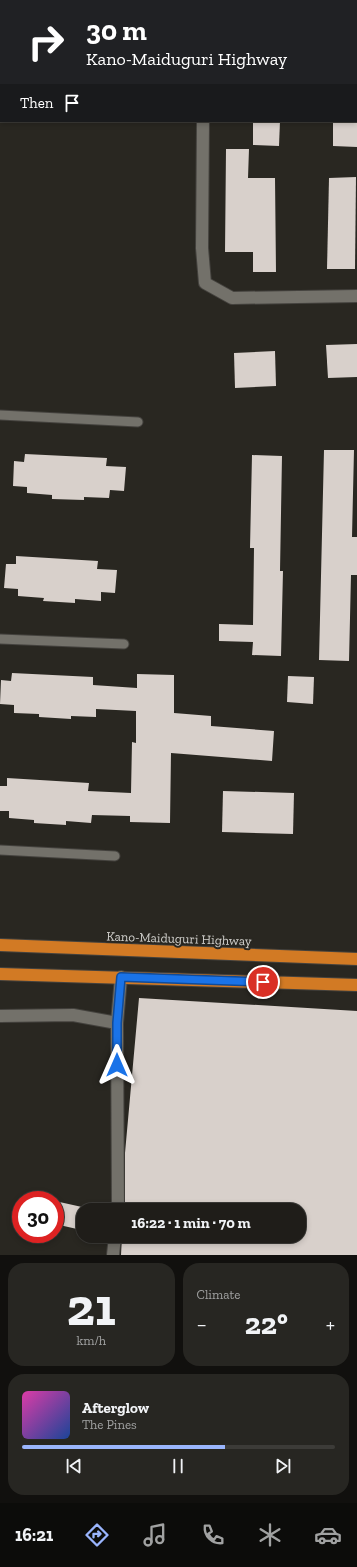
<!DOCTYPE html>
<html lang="en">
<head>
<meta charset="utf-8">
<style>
	:root { --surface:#1f1d19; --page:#272622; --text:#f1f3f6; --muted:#a1a2a2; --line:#3c3b38; --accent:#9ab5fd }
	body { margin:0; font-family:"Zilla Slab",serif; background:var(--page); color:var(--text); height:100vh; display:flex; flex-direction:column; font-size:15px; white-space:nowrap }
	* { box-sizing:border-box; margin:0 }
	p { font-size:13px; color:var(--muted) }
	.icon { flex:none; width:22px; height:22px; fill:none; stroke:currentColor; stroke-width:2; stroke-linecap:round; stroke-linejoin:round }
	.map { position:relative; height:1255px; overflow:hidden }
	.panel { display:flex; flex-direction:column; gap:8px; padding:8px; background:#11100e; flex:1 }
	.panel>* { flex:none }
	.hud { position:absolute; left:0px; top:0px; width:357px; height:122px; box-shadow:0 2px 6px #0003,0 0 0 1px var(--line); background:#202124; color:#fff; overflow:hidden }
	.speed { position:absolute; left:12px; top:1191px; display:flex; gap:8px; font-size:20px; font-weight:700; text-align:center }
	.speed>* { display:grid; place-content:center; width:52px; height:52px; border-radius:50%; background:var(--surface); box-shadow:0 2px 6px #0003,0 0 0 1px var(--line); line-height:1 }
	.speed .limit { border:6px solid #d22; background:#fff; color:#111 }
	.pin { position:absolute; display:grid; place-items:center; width:34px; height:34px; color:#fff; margin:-17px; border:2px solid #fff; border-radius:50%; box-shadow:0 1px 4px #0007 }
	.me { position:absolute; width:44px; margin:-22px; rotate:0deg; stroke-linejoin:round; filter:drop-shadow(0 0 3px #0008) }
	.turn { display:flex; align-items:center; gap:14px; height:84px; padding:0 20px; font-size:18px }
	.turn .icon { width:52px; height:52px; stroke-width:2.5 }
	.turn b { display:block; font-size:28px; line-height:34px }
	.then { display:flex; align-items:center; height:38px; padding:0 20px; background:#0003; gap:8px; font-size:15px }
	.big { font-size:30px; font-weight:700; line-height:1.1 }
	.panel .widget { flex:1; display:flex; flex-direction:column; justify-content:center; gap:6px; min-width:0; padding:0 14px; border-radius:16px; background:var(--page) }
	.panel .dial { align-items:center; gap:0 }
	.dial b { font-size:52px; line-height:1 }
	.song { display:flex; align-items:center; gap:12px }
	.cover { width:48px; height:48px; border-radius:6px; background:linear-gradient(135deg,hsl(320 70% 55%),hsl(220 70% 35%)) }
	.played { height:4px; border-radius:2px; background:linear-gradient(90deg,var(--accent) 65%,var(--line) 65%) }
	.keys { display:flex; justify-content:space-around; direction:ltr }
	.heat { display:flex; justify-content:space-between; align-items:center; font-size:22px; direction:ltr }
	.panel .tiles { flex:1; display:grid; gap:8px; grid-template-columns:1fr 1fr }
	.widget:last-child { grid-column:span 2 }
	.trip { position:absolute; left:76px; top:1203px; width:230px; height:40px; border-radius:16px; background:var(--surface); box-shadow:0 2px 6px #0003,0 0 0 1px var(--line); font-weight:700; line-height:40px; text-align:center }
	.tab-bar { display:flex; height:64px; justify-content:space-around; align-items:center; background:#0c0c0a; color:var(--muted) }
	.tab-bar .icon { width:28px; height:28px }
	.tab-bar .selected { color:var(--accent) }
	.tab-bar b { font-size:18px; color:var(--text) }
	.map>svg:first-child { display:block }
	.building { fill:#d8d0cb }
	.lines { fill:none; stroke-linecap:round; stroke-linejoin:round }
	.lane-casing { stroke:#44423e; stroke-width:11 }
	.street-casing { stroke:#44423e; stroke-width:14 }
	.highway-casing { stroke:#44423e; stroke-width:14 }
	.lane { stroke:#73716a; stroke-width:9 }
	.street { stroke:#73716a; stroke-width:12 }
	.highway { stroke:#d27a24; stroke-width:12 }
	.route-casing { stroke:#114b97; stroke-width:10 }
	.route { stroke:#1a73e8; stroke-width:7 }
	.labels { text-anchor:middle; stroke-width:4; stroke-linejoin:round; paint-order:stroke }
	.street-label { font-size:13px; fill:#d3d2ce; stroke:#292721 }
</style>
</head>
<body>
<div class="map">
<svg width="357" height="1255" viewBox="0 0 357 1255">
	<rect width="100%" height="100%" fill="#292721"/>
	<g class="building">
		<polygon points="253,121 280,121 279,146 253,145"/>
		<polygon points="333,121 357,121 357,147 333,146"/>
		<polygon points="226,149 249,149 248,178 275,178 276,272 253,272 253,252 225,252"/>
		<polygon points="356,177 355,269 327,269 329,178"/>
		<polygon points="357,344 357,377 328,378 326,345"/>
		<polygon points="275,351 276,386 235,388 234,353"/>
		<polygon points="324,450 354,450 352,537 357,537 357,575 351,575 349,661 319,660"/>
		<polygon points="25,454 107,458 106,466 126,467 124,491 110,490 109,498 84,497 84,500 52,499 52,495 27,493 27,487 13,486 14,461 24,462"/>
		<polygon points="252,455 282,456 280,571 283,571 281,656 252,655 253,642 219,641 219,624 253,625 254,548 250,548"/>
		<polygon points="16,556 98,561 97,569 117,570 115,593 101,592 101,601 75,599 75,603 43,601 44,598 18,596 18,589 4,588 6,564 16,564"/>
		<polygon points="12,673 93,677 93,685 137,688 137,674 174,675 174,713 211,716 211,726 274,731 272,761 171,753 170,823 130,822 130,816 92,815 91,823 66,821 66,825 34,823 34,820 9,818 9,811 0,811 0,786 7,786 7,778 89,783 88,791 131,793 132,742 136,743 136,711 96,709 96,717 71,716 71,719 39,717 39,714 14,713 14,705 0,704 1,680 11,681"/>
		<polygon points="288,676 314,677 313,704 287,702"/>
		<polygon points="223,791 294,793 293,834 222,832"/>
		<polygon points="139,998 357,1011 357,1255 121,1255 122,1236 299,1236 299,1210 125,1210 125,1153"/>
		<polygon points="55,1201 82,1207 77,1229 55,1224"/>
	</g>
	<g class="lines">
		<g class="lane-casing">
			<g id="lane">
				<polyline points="0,415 138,422"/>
				<polyline points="0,639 124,644"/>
				<polyline points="0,850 115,856"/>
			</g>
		</g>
		<g class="street-casing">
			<g id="street">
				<polyline points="356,47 357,47"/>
				<polyline points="203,121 202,248 205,283 232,298 357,296"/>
				<polyline points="0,1016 73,1015 117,1023"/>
				<polyline points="118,1210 117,1023 121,977"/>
				<polyline points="113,1255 115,1236"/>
			</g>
		</g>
		<g class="highway-casing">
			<g id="highway">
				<polyline points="0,945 357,959"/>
				<polyline points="0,974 357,985"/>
			</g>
		</g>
		<use href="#lane" class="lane"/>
		<use href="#street" class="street"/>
		<use href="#highway" class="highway"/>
	</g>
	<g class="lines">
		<g class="route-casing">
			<polyline id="route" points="117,1065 117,1023 121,977 263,982"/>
		</g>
		<use href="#route" class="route"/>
	</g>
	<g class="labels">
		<g class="street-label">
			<text transform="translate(179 938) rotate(2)" y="5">Kano-Maiduguri Highway</text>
		</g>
	</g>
</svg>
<div class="speed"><div class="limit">30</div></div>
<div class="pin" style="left:263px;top:982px;background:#d93025"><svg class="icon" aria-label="arrive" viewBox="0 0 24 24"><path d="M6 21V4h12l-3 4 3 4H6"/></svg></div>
<svg class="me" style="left:117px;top:1065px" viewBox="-20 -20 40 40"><path d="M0-17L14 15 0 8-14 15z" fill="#1a73e8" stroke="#fff" stroke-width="4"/></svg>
<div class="trip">16:22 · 1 min · 70 m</div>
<div class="hud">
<div class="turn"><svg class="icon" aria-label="right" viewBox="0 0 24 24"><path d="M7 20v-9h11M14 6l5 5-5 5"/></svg><div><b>30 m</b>Kano-Maiduguri Highway</div></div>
<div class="then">Then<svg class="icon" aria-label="arrive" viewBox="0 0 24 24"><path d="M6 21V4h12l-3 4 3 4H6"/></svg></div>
</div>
</div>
<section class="panel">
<div class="tiles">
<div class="widget dial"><b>21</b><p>km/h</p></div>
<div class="widget"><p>Climate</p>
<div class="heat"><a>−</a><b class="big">22°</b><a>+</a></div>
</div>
<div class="widget">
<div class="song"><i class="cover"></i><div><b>Afterglow</b><p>The Pines</p></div></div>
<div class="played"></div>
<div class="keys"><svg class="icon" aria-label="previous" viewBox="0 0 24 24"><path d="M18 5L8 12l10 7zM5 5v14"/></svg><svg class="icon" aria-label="pause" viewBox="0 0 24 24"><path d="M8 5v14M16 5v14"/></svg><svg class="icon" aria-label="next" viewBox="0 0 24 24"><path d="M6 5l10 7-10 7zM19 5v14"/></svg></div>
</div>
</div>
</section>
<nav class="tab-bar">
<b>16:21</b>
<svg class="icon selected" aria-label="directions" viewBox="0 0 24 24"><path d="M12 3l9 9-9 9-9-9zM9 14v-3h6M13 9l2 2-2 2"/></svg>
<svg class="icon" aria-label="music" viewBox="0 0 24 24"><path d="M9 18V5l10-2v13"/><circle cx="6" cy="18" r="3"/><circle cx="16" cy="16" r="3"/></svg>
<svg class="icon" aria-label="phone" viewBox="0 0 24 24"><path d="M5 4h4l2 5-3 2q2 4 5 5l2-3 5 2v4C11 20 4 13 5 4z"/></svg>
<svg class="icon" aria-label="climate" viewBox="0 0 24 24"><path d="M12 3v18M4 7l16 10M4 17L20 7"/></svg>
<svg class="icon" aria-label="car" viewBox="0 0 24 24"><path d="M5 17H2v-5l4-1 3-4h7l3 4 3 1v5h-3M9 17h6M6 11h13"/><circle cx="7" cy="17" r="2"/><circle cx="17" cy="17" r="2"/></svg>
</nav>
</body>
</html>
